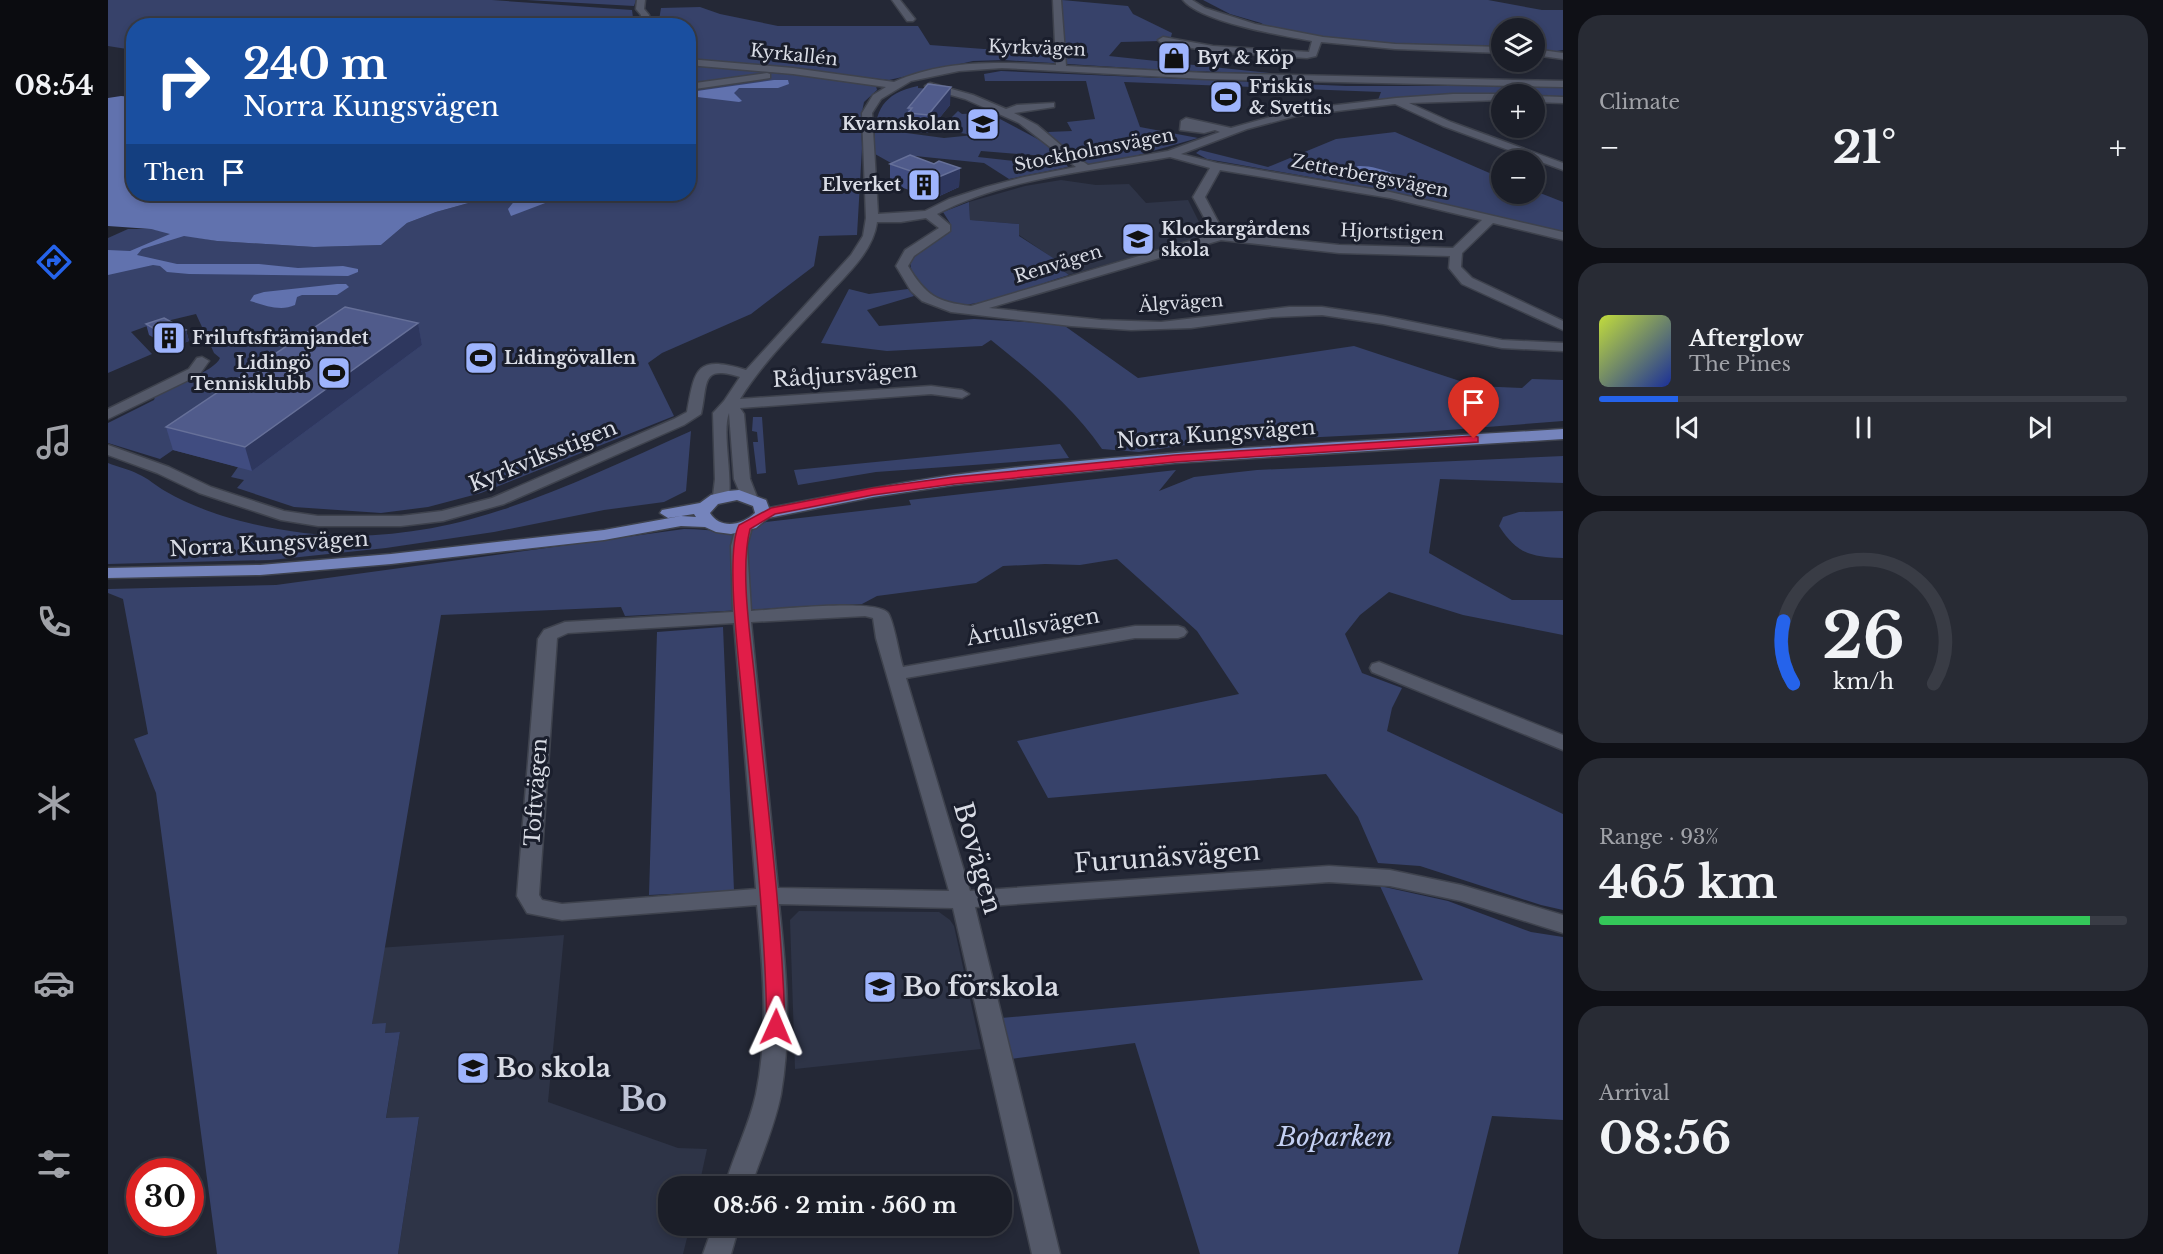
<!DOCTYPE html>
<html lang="en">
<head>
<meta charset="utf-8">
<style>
	:root { --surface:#1b1e28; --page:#282b34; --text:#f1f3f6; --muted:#a0a2a8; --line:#393c45; --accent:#2563eb }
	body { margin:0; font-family:"Libre Baskerville",serif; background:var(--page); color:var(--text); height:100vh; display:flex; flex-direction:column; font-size:22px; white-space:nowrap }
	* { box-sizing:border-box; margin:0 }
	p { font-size:20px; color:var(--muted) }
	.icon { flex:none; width:33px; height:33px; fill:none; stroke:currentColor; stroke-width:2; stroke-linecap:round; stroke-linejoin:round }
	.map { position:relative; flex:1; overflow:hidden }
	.sheet { display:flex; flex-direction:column; gap:15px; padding:15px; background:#0f1016; width:600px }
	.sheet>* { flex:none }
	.guide { position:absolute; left:18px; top:18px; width:570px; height:183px; border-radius:24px; box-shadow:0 3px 9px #0003,0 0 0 2px var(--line); background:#1a4fa0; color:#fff; overflow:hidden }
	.tools { position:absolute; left:1383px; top:18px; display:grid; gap:12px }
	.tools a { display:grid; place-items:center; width:54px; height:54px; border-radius:50%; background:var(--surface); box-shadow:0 3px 9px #0003,0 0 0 2px var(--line); font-size:30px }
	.speed { position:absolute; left:18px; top:1158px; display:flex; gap:12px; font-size:30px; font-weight:700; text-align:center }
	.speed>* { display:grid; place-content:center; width:78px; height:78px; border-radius:50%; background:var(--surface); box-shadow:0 3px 9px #0003,0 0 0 2px var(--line); line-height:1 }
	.speed .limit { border:9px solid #d22; background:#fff; color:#111 }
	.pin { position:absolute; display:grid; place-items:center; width:51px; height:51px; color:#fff; margin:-62px -26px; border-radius:50% 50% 50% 0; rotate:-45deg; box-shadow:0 0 6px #0007 }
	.pin .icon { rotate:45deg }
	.me { position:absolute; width:66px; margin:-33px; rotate:1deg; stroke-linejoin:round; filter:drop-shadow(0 0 4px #0008) }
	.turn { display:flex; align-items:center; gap:21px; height:126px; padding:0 18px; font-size:27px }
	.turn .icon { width:78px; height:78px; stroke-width:2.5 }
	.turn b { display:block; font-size:42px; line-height:51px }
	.then { display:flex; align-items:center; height:57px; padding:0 18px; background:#0003; gap:12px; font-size:22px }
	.big { font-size:45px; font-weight:800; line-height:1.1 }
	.sheet .tile { flex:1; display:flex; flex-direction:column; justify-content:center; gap:9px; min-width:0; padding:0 21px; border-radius:24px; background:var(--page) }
	.sheet .dial { align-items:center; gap:0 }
	.dial svg { height:156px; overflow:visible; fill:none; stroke:var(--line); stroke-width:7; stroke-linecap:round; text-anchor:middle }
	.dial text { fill:var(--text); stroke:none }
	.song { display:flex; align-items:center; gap:18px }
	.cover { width:72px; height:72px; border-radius:9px; background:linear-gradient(135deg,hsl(70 70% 55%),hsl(230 70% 35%)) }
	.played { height:6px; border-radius:3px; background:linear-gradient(90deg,var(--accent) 15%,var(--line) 15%) }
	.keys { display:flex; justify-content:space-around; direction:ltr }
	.heat { display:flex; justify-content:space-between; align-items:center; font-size:33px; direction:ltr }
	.charge { height:9px; border-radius:4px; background:linear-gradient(90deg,#34c759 93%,var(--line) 0) }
	.trip { position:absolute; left:550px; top:1176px; width:354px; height:60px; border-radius:24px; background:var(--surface); box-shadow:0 3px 9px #0003,0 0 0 2px var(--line); font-weight:800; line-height:60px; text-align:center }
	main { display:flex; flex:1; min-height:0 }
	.dock { display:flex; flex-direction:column; width:108px; justify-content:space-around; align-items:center; background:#0b0c10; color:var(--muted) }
	.dock .icon { width:42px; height:42px }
	.dock .selected { color:var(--accent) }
	.dock b { font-size:27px; color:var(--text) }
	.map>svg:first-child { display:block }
	.built { fill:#2e3447 }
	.green { fill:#37426a }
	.water { fill:#6172ae }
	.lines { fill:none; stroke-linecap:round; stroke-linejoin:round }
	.minor-casing { stroke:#3e424d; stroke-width:3 }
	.major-casing { stroke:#3e424d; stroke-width:3 }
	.minor { fill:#545969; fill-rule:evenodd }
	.major { fill:#7584bc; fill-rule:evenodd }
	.wall { fill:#404c80 }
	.shaded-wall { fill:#2e375e }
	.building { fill:#505b8b; stroke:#667099; stroke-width:1.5 }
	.route { fill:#e11d48; stroke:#92132f; stroke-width:1.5 }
	.labels { text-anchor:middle; stroke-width:6; stroke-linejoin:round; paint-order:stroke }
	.far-street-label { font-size:18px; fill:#d9dce5; stroke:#1a1e2c }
	.far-poi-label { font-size:18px; font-weight:bold; fill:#d9dce5; stroke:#1a1e2c; text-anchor:start }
	.street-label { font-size:21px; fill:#d9dce5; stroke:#1a1e2c }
	.near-street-label { font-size:26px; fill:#d9dce5; stroke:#1a1e2c }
	.near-poi-label { font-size:26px; font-weight:bold; fill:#d9dce5; stroke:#1a1e2c; text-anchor:start }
	.near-park-label { font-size:26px; font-style:italic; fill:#c4d0f3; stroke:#1a1e2c }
	.near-district-label { font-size:33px; font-weight:bold; fill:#bec4d6; stroke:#1a1e2c }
</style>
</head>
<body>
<main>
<nav class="dock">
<b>08:54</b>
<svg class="icon selected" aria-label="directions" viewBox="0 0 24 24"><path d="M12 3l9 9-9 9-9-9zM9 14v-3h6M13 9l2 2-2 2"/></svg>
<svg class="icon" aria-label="music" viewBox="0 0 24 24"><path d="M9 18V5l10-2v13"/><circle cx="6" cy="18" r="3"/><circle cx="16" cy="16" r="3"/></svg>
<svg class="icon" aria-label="phone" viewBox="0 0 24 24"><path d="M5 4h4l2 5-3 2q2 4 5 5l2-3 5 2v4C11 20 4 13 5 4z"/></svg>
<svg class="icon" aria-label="climate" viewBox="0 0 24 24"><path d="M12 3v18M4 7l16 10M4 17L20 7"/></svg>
<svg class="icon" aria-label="car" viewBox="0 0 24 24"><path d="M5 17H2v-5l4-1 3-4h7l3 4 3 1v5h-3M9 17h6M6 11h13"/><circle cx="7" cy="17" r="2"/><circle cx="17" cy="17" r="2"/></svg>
<svg class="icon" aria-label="filters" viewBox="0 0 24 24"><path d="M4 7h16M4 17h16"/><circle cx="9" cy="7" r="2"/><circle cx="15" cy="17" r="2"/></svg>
</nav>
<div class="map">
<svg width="1455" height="1254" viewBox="0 0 1455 1254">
	<rect width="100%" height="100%" fill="#242836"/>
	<g class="built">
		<polygon points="953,180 988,185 1021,184 1038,203 1080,200 1098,236 961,275 946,265 952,263 911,235 911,224 862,220 861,202 917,186"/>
		<polygon points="691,911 831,912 842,920 846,926 873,1049 687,1069 682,920"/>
		<polygon points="456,935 440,1102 570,1148 599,1149 591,1186 561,1186 561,1226 582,1226 575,1254 290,1254 311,1118 278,1119 292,1032 277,1033 264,1024 270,948"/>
	</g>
	<g class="green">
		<polygon points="0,0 384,0 524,10 526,25 26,26 25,50 0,46"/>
		<polygon points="418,0 528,0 526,6"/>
		<polygon points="954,0 1020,6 1025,14 1064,33 1063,37 1053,41 1013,42 1001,56 1170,74 1055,70 896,60 865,61 781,80 581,60 580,26 550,26 553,8 592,7 612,14 670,26 810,26 822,45 876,49 951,48"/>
		<polygon points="1095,0 1380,0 1434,10 1455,10 1455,50 1449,51 1455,58 1427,56 1426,28 1394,28 1393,54 1273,46 1169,33 1153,23 1122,14"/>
		<path d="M581,64L760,82L768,86L769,90L756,102L753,117L754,148L749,235L711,236L706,266L643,314L554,353L540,363L566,416L373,493L320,507L273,513L186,507L129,488L136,480L123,477L130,467L65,450L52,459L0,443V423L46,400L48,394C62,387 107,371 112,358L106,353L88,314L42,325L23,332L44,354L0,373V238L20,229H43L109,241L206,247L273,245L299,223L328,212L393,194H412L406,199L433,203L461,194H580Z"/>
		<polygon points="893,71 1238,86 1450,86 1455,87 1455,99 1427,98 1426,94 1341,95 1270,100 1273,92 1016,82 1032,127 1090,138 1013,160 979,165 957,153 940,132 964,131 959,122 987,119 978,81 877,81 876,74"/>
		<path d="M810,86V88L822,89C806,102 798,113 791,132L836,138L866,135L845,132L839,128L842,119L850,111L854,114L873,113L861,127L879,130L892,119L939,144L953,157L940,159L937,156L873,151L870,157L906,161L907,165L940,166L941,163L957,162L960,167L901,179L876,163L807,156L783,163L767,154C765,118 769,94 810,86Z"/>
		<polygon points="1287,132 1393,178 1394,194 1426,194 1427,191 1455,202 1455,232 1269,189 1099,159 1088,153 1092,150 1160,167 1228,139"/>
		<path d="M861,202L862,220L911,224V236L953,263L947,265L961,275C927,285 890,302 854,305C837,306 820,298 811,284C805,274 799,266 805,254L842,229V223L835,212Z"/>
		<path d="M741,289L761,294L800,289L806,296L759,310L771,326L866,319L954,324L1030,378L1246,346L1367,386L1414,388L1424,379L1455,380V421L1314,432L1091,443L1031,452L994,449C964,406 924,373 883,340L874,346L779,351L713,343Z"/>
		<polygon points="645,417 654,417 658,473 649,474 645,442 650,442 649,432 644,431"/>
		<path d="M583,431L578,491L556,502L496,510L386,532L278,548L163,560L0,564V463C10,467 21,469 30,474C40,478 48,486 57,491C74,501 96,510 115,516C296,570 422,503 583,431Z"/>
		<polygon points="952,444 961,458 768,472 690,485 686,470"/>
		<path d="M1455,456V483L1332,479L1321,553L1404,600H1455V635L1355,615L1281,592L1252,615L1237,634L1254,673L1294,688L1284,708L1279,731L1455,814V910L1433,905L1312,866L1270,863L1250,817L1218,774L940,798L909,741L1131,694L1089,631L1009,559L972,565L937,564L895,566L868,583L769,596L754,604L517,616L513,607L333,615L264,1024L278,1023L277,1033L292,1032L278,1118L311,1117L290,1254H109L48,793L26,739L40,734L15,599L0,593V589L168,585L576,529C604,529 631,536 658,522L803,505L801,500L1068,470L1051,491L1086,477L1149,470Z"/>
		<path d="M1455,511V558C1423,557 1409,554 1391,526L1395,517L1411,512Z"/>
		<polygon points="615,627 626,891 541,895 549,632"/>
		<polygon points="1272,886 1340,901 1423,932 1455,937 1455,1120 1384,1116 1350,1254 1092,1254 1027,1043 903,1059 893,1018 1315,980"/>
	</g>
	<g class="water">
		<polygon points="666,80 680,80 681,84 670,88 631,88 626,93 634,101 631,102 581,96 582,92"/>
		<polygon points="13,96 25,97 26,194 393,194 328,212 299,223 273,245 206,247 109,241 76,236 34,249 29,255 69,264 151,264 190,268 235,266 250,269 250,272 240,276 81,274 59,272 52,266 45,265 0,275 0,250 22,251 62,234 43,229 0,226 0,98"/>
		<path d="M1250,166C1270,165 1307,179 1318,196L1280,187V185L1264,180L1248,167Z"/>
		<polygon points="412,194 461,194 403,216 400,209"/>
		<path d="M229,284H238L241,287L229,295H194L189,297L187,305C172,312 157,305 142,301L146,295L156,292Z"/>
	</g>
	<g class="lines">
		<g class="minor-casing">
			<g id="minor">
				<polygon points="529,0 537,0 536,9 541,15 542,26 532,26 533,15 528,9"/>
				<polygon points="784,0 792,0 807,19 805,21 799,21"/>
				<path d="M945,0H953L958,66L1098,73L1455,81V87L1098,79L894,68L851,71L803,81L773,99L764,113L770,214L817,211L841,199L878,187L916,177L968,167L911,123L857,99L818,88L817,86L822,83L865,95L898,109L909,105L946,103V107L906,113L929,125L961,152L980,165L1060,151L1112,132L1107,130L1096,133L1072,130L1073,121L1078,118L1123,128L1187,110L1288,98L1345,94H1396H1394V100L1301,103L1343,122L1455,163V170L1335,126L1287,104L1188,116L1139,129L1073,154L1109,163L1282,192L1455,232V240L1385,223L1354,253L1353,267L1364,278L1455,321V330L1354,284L1341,268L1342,256L1231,253L1113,240L881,308L993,320L1053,322L1181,307H1214L1275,316L1394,340L1455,343V351L1394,348L1275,324L1214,315L1164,317L1083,328L1023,330L963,326L843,312L814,301L803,291L788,266L797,250L831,228L818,218L793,222H769C765,251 741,272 722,293C691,327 656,360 632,399L823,386L854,390L861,394L854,398L823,394L632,408L636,414L642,479L649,497L647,500H635L626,479L621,413C614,431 624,473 621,496L613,501L605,496L607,479L605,413L616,401L632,377C592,364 600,384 593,414L576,425L396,504L335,521L293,526H210L173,520L91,493L49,473L0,455V445L61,467L103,487L176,511L210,516H293L334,511L384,498L566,419L579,412C587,368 588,355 638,370L743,255L755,236L758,218L754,113L765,95L778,87L685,74L580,65V59L685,68L786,82C836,59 895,62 948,65ZM1062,157L1102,168L1085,197L1105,234L863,306C829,302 818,296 800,266L806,256L842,231V225L829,214C899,177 985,171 1062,157ZM1112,170L1282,198L1374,220L1345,248L1231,245L1116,233L1097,197Z"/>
				<path d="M1075,0H1084L1097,8L1147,24L1215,37L1287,44L1394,47V53L1287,49L1213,42L1208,56L1199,58L1105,52L1052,42L1050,40L1055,37L1105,46L1201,52L1204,41C1175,36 1093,22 1075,0Z"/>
				<polygon points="1426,49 1455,53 1455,59 1426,55"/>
				<polygon points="659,73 662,74 662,78 580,90 580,84"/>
				<polygon points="1426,96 1455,97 1455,103 1426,102"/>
				<polygon points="94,357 101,361 91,375 0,419 0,409 81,369 89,358"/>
				<path d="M636,522L644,527L639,546L643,611C666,610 768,598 780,613C786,621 791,655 795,667L1027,626H1070L1076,628L1079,632L1076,636L1070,638H1027L798,678L862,891L1221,866L1282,870L1353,885L1455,915V933L1353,901L1282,886L1221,882L867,907L952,1254H924L845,908L671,904C678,968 684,1030 673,1094C667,1125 653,1157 643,1186H617C625,1156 641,1126 648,1094C661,1031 655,969 649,905L454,920L419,913L409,896L430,639L436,630L457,622L625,612L623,546L628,527ZM757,616L765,618L768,638L841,891L670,888L643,622ZM626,623L648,889L454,904L434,900L431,895L449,638L460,633Z"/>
				<polygon points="1271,662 1455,735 1455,750 1264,672 1262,668 1264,664"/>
				<polygon points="605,1226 631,1226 623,1254 595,1254"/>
			</g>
		</g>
		<g class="major-casing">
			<path id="major" d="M1455,429V439L1067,463L846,485L765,497L660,518L648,528L623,534L608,532L597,527L573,526L496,540L283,564L152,575L0,578V568L152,565L283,554L496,530L573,516L588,517L586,514L560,518L552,513L554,510L592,503L603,495L620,491L631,490L658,500L661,508C722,496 783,484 845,475C1047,449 1252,442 1455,429ZM629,500L645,506L647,513C634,525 613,530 602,513L610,504Z"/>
		</g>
		<use href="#minor" class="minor"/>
		<use href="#major" class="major"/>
	</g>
	<g class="wall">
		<polygon points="842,105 819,133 799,131 800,108"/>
		<polygon points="782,164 826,164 852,168 851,187 825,199 782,183"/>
		<polygon points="310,323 314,345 144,471 65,450 58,427"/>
		<polygon points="38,324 78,330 81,341 63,348 41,335"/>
	</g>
	<g class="shaded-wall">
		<polygon points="843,87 842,105 819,133 820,115"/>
		<polygon points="852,168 851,187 825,199 826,179"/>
		<polygon points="310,323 314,345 144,471 137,447"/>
		<polygon points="78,330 81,341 63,348 60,337"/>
	</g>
	<g class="building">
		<polygon points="820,84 843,87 820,115 800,113 804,108 800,108"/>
		<polygon points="802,155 826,164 831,161 852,168 826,179 782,164"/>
		<polygon points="237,307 310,323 137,447 58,427"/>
		<polygon points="56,318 78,330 60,337 38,324"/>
	</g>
	<path class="route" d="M1366,436L1370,437V442L1067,462L846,484L765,495L667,514L642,529C631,573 644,646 648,692C659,803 674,915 677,1027L674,1032L668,1034L661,1032L659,1027C657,916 644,806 634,696C631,661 617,552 631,525L663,508L765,488L846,477L1067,455Z"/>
	<defs>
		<g id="shop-square" transform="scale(1.725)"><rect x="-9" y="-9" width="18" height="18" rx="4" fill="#9eb4fd" stroke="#1a1e2c"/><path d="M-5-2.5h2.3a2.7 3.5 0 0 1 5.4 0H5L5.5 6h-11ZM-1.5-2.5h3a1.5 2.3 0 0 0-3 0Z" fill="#111"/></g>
		<g id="stadium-square" transform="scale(1.725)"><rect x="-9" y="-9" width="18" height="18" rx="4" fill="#9eb4fd" stroke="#1a1e2c"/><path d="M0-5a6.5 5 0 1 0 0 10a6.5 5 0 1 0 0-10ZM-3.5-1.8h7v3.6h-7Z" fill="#111"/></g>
		<g id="school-square" transform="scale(1.725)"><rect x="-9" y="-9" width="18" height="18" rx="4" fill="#9eb4fd" stroke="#1a1e2c"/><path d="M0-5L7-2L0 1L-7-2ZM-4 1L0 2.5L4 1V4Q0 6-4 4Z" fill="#111"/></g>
		<g id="building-square" transform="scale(1.725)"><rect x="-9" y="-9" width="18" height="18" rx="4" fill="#9eb4fd" stroke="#1a1e2c"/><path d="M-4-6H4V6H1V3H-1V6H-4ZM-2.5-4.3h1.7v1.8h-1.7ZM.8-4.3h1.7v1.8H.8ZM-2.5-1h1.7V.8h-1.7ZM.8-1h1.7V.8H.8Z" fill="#111"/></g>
	</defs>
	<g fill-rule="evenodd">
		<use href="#shop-square" x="1066" y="58"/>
		<use href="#stadium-square" x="1118" y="97"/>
		<use href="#school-square" x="875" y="124"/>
		<use href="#building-square" x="816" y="185"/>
		<use href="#school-square" x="1030" y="239"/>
		<use href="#building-square" x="61" y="338"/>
		<use href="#stadium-square" x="373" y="358"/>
		<use href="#stadium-square" x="226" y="373"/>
		<use href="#school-square" x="772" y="987"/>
		<use href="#school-square" x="365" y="1068"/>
	</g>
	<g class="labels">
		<g class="far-street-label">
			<text transform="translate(929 48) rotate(2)" y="6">Kyrkvägen</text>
			<text transform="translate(686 55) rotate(6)" y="6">Kyrkallén</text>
			<text transform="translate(986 150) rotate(-11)" y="6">Stockholmsvägen</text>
			<text transform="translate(1262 176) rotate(11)" y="6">Zetterbergsvägen</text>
			<text transform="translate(1284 232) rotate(2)" y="6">Hjortstigen</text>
			<text transform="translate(950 264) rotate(-17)" y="6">Renvägen</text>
			<text transform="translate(1073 303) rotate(-4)" y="6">Älgvägen</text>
		</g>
		<g class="far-poi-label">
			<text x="1089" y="64">Byt &amp; Köp</text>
			<text x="1141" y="93">Friskis<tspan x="1141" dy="21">&amp; Svettis</tspan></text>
			<text x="852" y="130" text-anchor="end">Kvarnskolan</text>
			<text x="793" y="191" text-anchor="end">Elverket</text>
			<text x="1053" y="235">Klockargårdens<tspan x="1053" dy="21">skola</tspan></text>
			<text x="84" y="344">Friluftsfrämjandet</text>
			<text x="396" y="364">Lidingövallen</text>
			<text x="203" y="369" text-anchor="end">Lidingö<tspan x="203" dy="21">Tennisklubb</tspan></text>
		</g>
		<g class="street-label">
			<text transform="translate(737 375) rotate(-4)" y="7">Rådjursvägen</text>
			<text transform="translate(1108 434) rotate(-4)" y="7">Norra Kungsvägen</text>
			<text transform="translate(435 456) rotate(-22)" y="7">Kyrkviksstigen</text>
			<text transform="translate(161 544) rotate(-3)" y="7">Norra Kungsvägen</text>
			<text transform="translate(925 627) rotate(-10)" y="7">Årtullsvägen</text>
			<text transform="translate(428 792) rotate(-86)" y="7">Toftvägen</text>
		</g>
		<g class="near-street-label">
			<text transform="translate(1059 857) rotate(-4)" y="9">Furunäsvägen</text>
			<text transform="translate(870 858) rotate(74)" y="9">Bovägen</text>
		</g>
		<g class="near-poi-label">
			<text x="795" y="996">Bo förskola</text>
			<text x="388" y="1077">Bo skola</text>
		</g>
		<g class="near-park-label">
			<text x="1227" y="1146">Boparken</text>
		</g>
		<g class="near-district-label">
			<text x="535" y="1111">Bo</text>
		</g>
	</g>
</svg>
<div class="tools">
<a><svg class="icon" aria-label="layers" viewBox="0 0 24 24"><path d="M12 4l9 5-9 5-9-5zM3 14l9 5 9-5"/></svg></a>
<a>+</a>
<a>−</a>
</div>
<div class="speed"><div class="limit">30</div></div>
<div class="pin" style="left:1366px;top:439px;background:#d93025"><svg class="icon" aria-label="arrive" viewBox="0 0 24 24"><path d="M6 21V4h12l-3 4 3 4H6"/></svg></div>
<svg class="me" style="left:668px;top:1027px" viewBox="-20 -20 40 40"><path d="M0-17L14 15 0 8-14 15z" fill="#e11d48" stroke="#fff" stroke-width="4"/></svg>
<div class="trip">08:56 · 2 min · 560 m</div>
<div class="guide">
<div class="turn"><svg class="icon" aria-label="right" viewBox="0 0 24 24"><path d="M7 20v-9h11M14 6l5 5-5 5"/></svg><div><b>240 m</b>Norra Kungsvägen</div></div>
<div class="then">Then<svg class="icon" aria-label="arrive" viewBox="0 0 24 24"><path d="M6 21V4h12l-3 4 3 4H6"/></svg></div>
</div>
</div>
<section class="sheet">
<div class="tile"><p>Climate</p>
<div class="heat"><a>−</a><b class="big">21°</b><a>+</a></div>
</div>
<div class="tile">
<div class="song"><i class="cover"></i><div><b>Afterglow</b><p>The Pines</p></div></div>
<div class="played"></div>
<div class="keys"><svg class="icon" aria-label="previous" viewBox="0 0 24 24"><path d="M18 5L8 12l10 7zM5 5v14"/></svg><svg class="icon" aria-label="pause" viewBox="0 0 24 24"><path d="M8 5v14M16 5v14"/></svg><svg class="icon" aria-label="next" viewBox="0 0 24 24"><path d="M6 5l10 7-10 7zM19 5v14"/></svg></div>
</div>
<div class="tile dial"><svg viewBox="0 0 100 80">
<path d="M14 69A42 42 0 1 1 86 69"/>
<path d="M14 69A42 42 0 0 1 9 37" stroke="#2563eb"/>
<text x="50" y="56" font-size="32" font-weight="700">26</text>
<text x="50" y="72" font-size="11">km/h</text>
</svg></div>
<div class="tile"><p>Range · 93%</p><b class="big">465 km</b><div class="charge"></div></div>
<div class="tile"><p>Arrival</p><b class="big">08:56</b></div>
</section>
</main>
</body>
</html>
